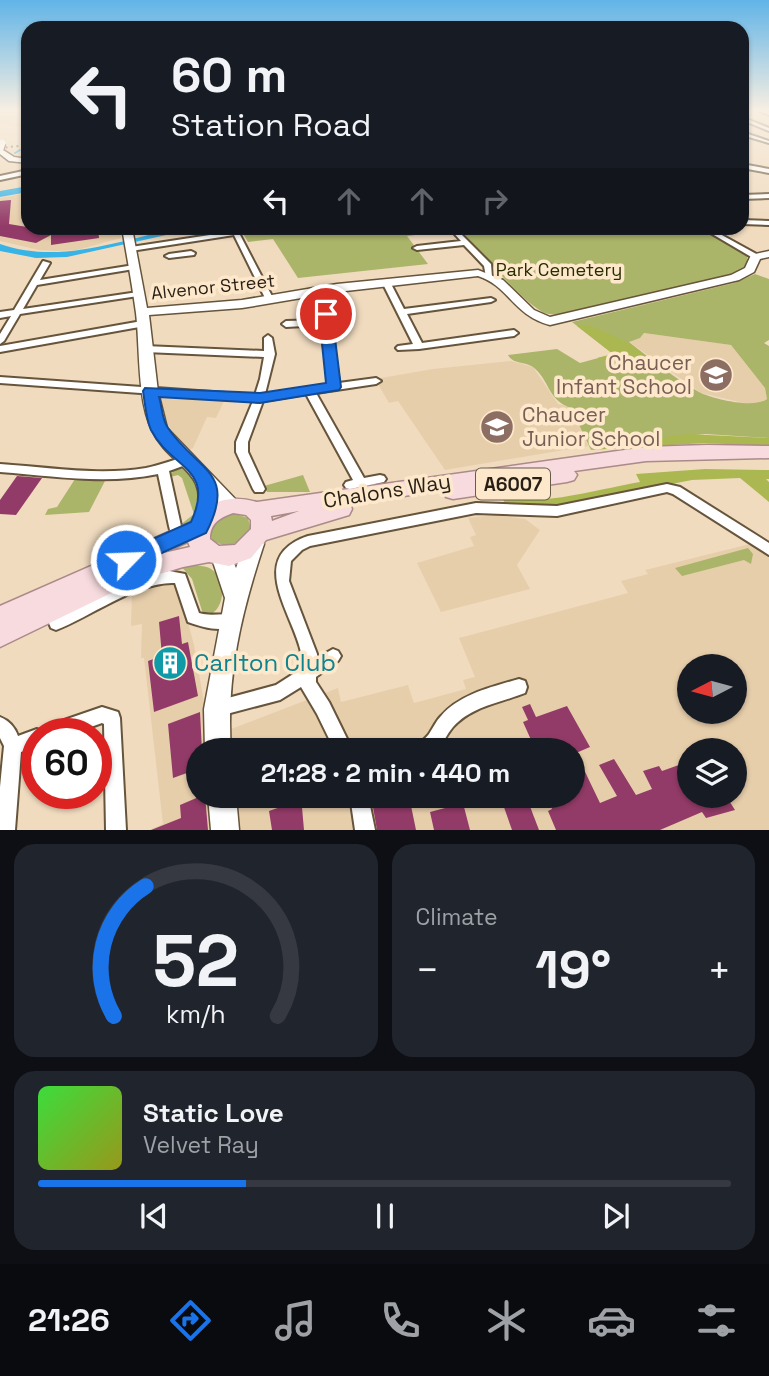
<!DOCTYPE html>
<html lang="en">
<head>
<meta charset="utf-8">
<style>
	:root { --surface:#171b24; --page:#20242c; --text:#f1f3f6; --muted:#9ea1a6; --line:#363941; --accent:#1a73e8 }
	body { margin:0; font-family:"Space Grotesk",sans-serif; background:var(--page); color:var(--text); height:100vh; display:flex; flex-direction:column; font-size:26px; white-space:nowrap }
	* { box-sizing:border-box; margin:0 }
	p { font-size:23px; color:var(--muted) }
	.icon { flex:none; width:38px; height:38px; fill:none; stroke:currentColor; stroke-width:2; stroke-linecap:round; stroke-linejoin:round }
	.map { position:relative; height:830px; overflow:hidden }
	.sheet { display:flex; flex-direction:column; gap:14px; padding:14px; background:#0d0f14; flex:1 }
	.sheet>* { flex:none }
	.hud { position:absolute; left:21px; top:21px; width:728px; height:214px; border-radius:21px; box-shadow:0 2px 5px #0004; background:#171b24; color:var(--text); overflow:hidden }
	.needle { width:46px; rotate:264deg }
	.buttons { position:absolute; left:677px; top:654px; display:grid; gap:14px }
	.buttons a { display:grid; place-items:center; width:70px; height:70px; border-radius:50%; background:var(--surface); box-shadow:0 2px 5px #0004; font-size:35px }
	.speed { position:absolute; left:21px; top:718px; display:flex; gap:14px; font-size:35px; font-weight:700; text-align:center }
	.speed>* { display:grid; place-content:center; width:91px; height:91px; border-radius:50%; background:var(--surface); box-shadow:0 2px 5px #0004; line-height:1 }
	.speed .limit { border:10px solid #d22; background:#fff; color:#111 }
	.pin { position:absolute; display:grid; place-items:center; width:60px; height:60px; color:#fff; margin:-30px; border:4px solid #fff; border-radius:50%; box-shadow:0 2px 7px #0007 }
	.me { position:absolute; width:77px; margin:-38px; rotate:66deg; stroke-linejoin:round; filter:drop-shadow(0 0 5px #0008) }
	.turn { display:flex; align-items:center; gap:24px; height:147px; padding:0 35px; font-size:32px }
	.turn .icon { width:91px; height:91px; stroke-width:2.5 }
	.turn b { display:block; font-size:49px; line-height:60px }
	.lanes { display:flex; align-items:center; height:66px; padding:0 35px; background:#0003; justify-content:center; gap:35px; direction:ltr }
	.lanes .off { opacity:.35 }
	.big { font-size:52px; font-weight:800; line-height:1.1 }
	.sheet .widget { flex:1; display:flex; flex-direction:column; justify-content:center; gap:10px; min-width:0; padding:0 24px; border-radius:21px; background:var(--page) }
	.sheet .dial { align-items:center; gap:0 }
	.dial svg { height:182px; overflow:visible; fill:none; stroke:var(--line); stroke-width:7; stroke-linecap:round; text-anchor:middle }
	.dial text { fill:var(--text); stroke:none }
	.song { display:flex; align-items:center; gap:21px }
	.cover { width:84px; height:84px; border-radius:10px; background:linear-gradient(135deg,hsl(120 70% 55%),hsl(60 70% 35%)) }
	.played { height:7px; border-radius:4px; background:linear-gradient(90deg,var(--accent) 30%,var(--line) 30%) }
	.keys { display:flex; justify-content:space-around; direction:ltr }
	.heat { display:flex; justify-content:space-between; align-items:center; font-size:38px; direction:ltr }
	.sheet .tiles { flex:1; display:grid; gap:14px; grid-template-columns:1fr 1fr }
	.widget:last-child { grid-column:span 2 }
	.trip { position:absolute; left:186px; top:738px; width:399px; height:70px; border-radius:35px; background:var(--surface); box-shadow:0 2px 5px #0004; font-weight:800; line-height:70px; text-align:center }
	.dock { display:flex; height:112px; justify-content:space-around; align-items:center; background:#090b0e; color:var(--muted) }
	.dock .icon { width:49px; height:49px }
	.dock .selected { color:var(--accent) }
	.dock b { font-size:32px; color:var(--text) }
	.map>svg:first-child { display:block }
	.built { fill:#e7ceab; fill-rule:evenodd }
	.green { fill:#aab569; fill-rule:evenodd }
	.forest { fill:#abb852 }
	.water { fill:#38b3e6 }
	.lines { fill:none; stroke-linecap:round; stroke-linejoin:round }
	.stream { stroke:#38b3e6; stroke-width:2 }
	.river { fill:#38b3e6; fill-rule:evenodd }
	.building { fill:#933b68 }
	.street-casing { stroke:#66543b; stroke-width:4 }
	.secondary-casing { stroke:#66543b; stroke-width:3 }
	.primary-casing { stroke:#ab8a89; stroke-width:3 }
	.street { fill:#fff; fill-rule:evenodd }
	.secondary { fill:#fff; fill-rule:evenodd }
	.primary { fill:#f7dbde; fill-rule:evenodd }
	.rail { stroke:#7d6f5e; stroke-width:2; stroke-dasharray:2 3.5; stroke-linecap:butt }
	.secondary-bridge-casing { stroke:#66543b; stroke-width:9; stroke-linecap:butt }
	.secondary-bridge { stroke:#fff; stroke-width:7 }
	.route { fill:#1a73e8; stroke:#114b97; stroke-width:2 }
	.labels { text-anchor:middle; stroke-width:7; stroke-linejoin:round; paint-order:stroke }
	.far-park-label { font-size:18px; fill:#282d01; stroke:#fde8cb }
	.far-street-label { font-size:18px; fill:#271f15; stroke:#fde8cb }
	.shield { fill:#fde8cb; stroke:#675b4c; stroke-width:2 }
	.shield-label { font-size:19px; font-weight:bold; fill:#271f15 }
	.education-label { font-size:21px; fill:#785e54; stroke:#fde8cb; text-anchor:end }
	.street-label { font-size:21px; fill:#271f15; stroke:#fde8cb }
	.near-culture-label { font-size:24px; fill:#0d838f; stroke:#fde8cb; text-anchor:start }
</style>
</head>
<body>
<div class="map">
<svg width="769" height="830" viewBox="0 0 769 830">
	<rect width="100%" height="100%" fill="#f0dbbf"/>
	<g class="built">
		<polygon points="0,110 28,110 28,129 0,123"/>
		<polygon points="28,193 28,228 119,228 121,238 77,250 56,251 39,250 0,241 0,198"/>
		<polygon points="644,333 731,345 765,388 767,399 760,404 748,404 701,393 628,341 640,338"/>
		<polygon points="511,361 533,367 558,404 571,407 588,446 445,470 398,401 389,403 375,379 433,369"/>
		<polygon points="157,395 225,399 216,418 207,417 193,448 189,450 166,424"/>
		<polygon points="494,515 525,519 540,530 517,565 530,589 441,612 417,563 474,546 470,537 476,535 468,518"/>
		<path d="M750,544L769,557V830H149L163,824L144,658H141L142,624L131,626L132,593L170,582L178,584L194,645L210,737L338,688L341,702L408,685L414,703L466,689L463,680L475,677L459,638L628,593L621,581L648,574L645,570ZM690,667H735V712H690ZM198,751H572V796H198ZM690,751H735V796H690Z"/>
	</g>
	<g class="green">
		<polygon points="257,228 421,228 425,234 407,236 428,264 298,278 273,239 248,242 241,230"/>
		<path d="M458,228H699L742,251L747,256L748,264L741,271L729,276L563,314C555,315 547,315 541,311C518,298 479,249 458,228Z"/>
		<path d="M755,274L769,279V340L764,343L769,346V438L705,434L601,445L591,450L571,408C547,400 550,380 533,367C524,361 514,365 508,355L557,349L580,363L613,354L572,322L734,283ZM644,333L731,345L765,388L767,399C755,409 712,399 699,392C674,378 651,359 629,342L640,338Z"/>
		<polygon points="182,468 202,485 198,516 183,529 175,529 194,514 182,478 178,475 170,477 173,471"/>
		<polygon points="303,475 310,492 267,492 264,486"/>
		<polygon points="75,479 106,479 89,512 45,515 48,509 57,507"/>
		<path d="M232,513L248,518L251,530C240,543 227,552 212,539L210,530L220,517Z"/>
		<polygon points="748,548 753,554 751,564 744,560 682,576 675,568"/>
		<path d="M194,565C200,566 207,566 211,569C226,578 226,606 211,614H203L192,579L181,566Z"/>
	</g>
	<g class="forest">
		<path d="M589,325C608,334 640,343 649,363L638,367L597,358L613,354L577,326Z"/>
		<polygon points="688,434 769,438 769,446 705,443 591,450 601,445"/>
		<path d="M705,469L769,470V479H766L769,482V502L740,478L692,480L558,506L506,504L500,496C520,492 516,497 532,499C554,502 615,486 640,482L636,474Z"/>
	</g>
	<path class="water" d="M179,228H198L67,257L36,258L0,251V244C61,265 119,240 179,228Z"/>
	<g class="lines">
		<g class="stream">
			<polyline points="25,133 28,136"/>
			<polyline points="15,153 20,150"/>
		</g>
		<polygon class="river" points="28,186 28,192 0,197 0,191"/>
	</g>
	<g class="building">
		<polygon points="11,200 9,224 51,231 68,228 98,228 99,238 51,245 51,235 36,243 0,236 0,201"/>
		<polygon points="17,476 42,478 16,515 0,514 0,500"/>
		<polygon points="179,616 182,644 188,642 198,696 154,712 148,661 162,656 159,622"/>
		<polygon points="530,704 536,717 567,706 590,747 576,753 600,803 617,796 599,765 614,759 636,795 652,789 643,771 659,766 662,771 690,761 690,796 726,796 735,810 706,818 702,812 660,830 556,830 548,811 552,809 547,796 572,796 572,751 536,751 523,722 528,720 522,707"/>
		<polygon points="200,712 202,751 198,751 198,769 173,778 168,724"/>
		<polygon points="201,796 205,796 208,830 151,830 181,818 180,805"/>
		<polygon points="284,796 301,796 304,830 272,830 269,811 286,805"/>
		<polygon points="371,796 409,796 416,830 377,830"/>
		<polygon points="500,796 526,796 539,830 512,830"/>
		<polygon points="459,801 461,808 464,807 470,830 434,830 430,812 445,808 444,804"/>
	</g>
	<g class="lines">
		<g class="street-casing">
			<g id="street">
				<polygon points="757,110 762,110 769,112 769,115"/>
				<polygon points="742,117 769,128 769,131 742,120"/>
				<polygon points="742,132 769,141 769,143 742,135"/>
				<polygon points="26,146 28,146 28,150 23,148"/>
				<polygon points="742,164 769,169 769,173 742,168"/>
				<polygon points="28,170 28,174 0,180 0,176"/>
				<polygon points="769,194 769,198 742,199 742,195"/>
				<polygon points="742,220 769,221 769,225 742,224"/>
				<polygon points="449,228 455,228 491,264 492,277 486,277 484,266 464,245 417,250 413,248 417,246 461,241"/>
				<polygon points="702,228 709,228 760,256 753,258"/>
				<polygon points="236,231 239,233 274,300 273,302 267,302 266,300 234,235 131,251 127,249 131,247"/>
				<polygon points="191,251 195,253 194,255 169,258 165,256 169,254"/>
				<polygon points="43,261 50,263 40,280 134,265 138,267 134,269 37,285 23,309 138,292 142,294 138,296 20,314 4,341 0,344 0,334 11,316 0,318 0,312 14,310"/>
				<polygon points="383,280 389,280 404,309 491,298 495,300 491,302 407,314 422,343 514,330 518,333 514,336 419,349 398,350 396,348 398,346 413,344 382,282"/>
				<polygon points="306,291 312,291 330,314 339,383 376,378 381,381 376,384 316,393 364,478 380,475 384,476 386,479 384,482 350,489 346,488 344,485 346,482 353,480 306,394 263,401 248,442 248,452 265,489 263,492 255,492 253,489 236,452 236,442 253,401 0,383 0,377 255,395 260,379 264,357 145,352 140,349 145,346 264,351 264,338 268,335 272,338 275,354 265,394 329,385 323,325 286,327 282,324 286,321 322,320 322,314 305,293"/>
				<polygon points="142,321 145,322 145,326 0,352 0,346"/>
				<path d="M187,456L191,457L193,460L191,463L169,471L181,526L180,530L175,531L170,530L169,526L158,474C106,485 53,476 0,472V464C48,467 98,476 146,468C160,465 173,460 187,456Z"/>
				<path d="M667,484L680,487L769,543V555L673,494L667,492L557,516L476,513L310,546L302,550L291,561L289,581L317,654V658L333,649L338,651L341,656L338,661L316,677V682L329,702L353,751H335L317,714L301,687L280,700L219,716L213,714L211,708L213,702L276,685L301,669C301,663 302,657 301,652C292,612 246,557 308,536L476,503L557,506Z"/>
				<path d="M169,571L185,574L199,613C211,617 225,612 237,616L239,621L237,626C219,632 205,628 188,622L175,583C138,581 90,617 56,630L51,628L49,623L51,618C89,600 127,579 169,571Z"/>
				<path d="M519,679L525,681L527,687L525,693C500,703 472,706 453,727C447,734 443,743 437,751H415C418,744 424,740 429,734C433,728 436,721 441,716C460,694 492,687 519,679Z"/>
				<path d="M102,707L118,712L120,718L126,830H106L104,724L102,723L74,733H37V747L21,752L15,830H0V787L4,746L0,738V717C8,720 15,727 18,736L37,729L42,732L44,727Z"/>
				<polygon points="350,796 368,796 375,830 355,830"/>
			</g>
		</g>
		<g class="secondary-casing">
			<g id="secondary">
				<polygon points="0,148 14,157 28,159 28,163 9,161 0,154"/>
				<path d="M122,228H132L147,308L242,300L337,284L478,270L503,280L534,310L550,317L731,275L745,268L751,255L769,251V257L760,259L754,272L739,280L550,325C513,315 509,286 478,276L337,292L242,308L149,315L158,392L167,428L241,505L239,510C229,513 225,509 218,502L211,524L204,526L197,524L195,519C212,469 169,468 152,430C137,400 140,347 136,313C132,285 127,256 122,228Z"/>
				<path d="M254,536L261,538L264,544C241,614 226,676 231,751H205L204,709L225,598L211,556L214,550L221,548L228,550L236,568L247,538Z"/>
				<polygon points="208,796 236,796 239,830 211,830"/>
			</g>
		</g>
		<g class="primary-casing">
			<path id="primary" d="M707,445L769,446V458L646,461L574,471L577,475L574,480L567,482L453,499L446,497L444,490L350,504L352,509L349,515L266,540L251,558L229,566L209,562L183,567L136,581L0,647V606L191,522C209,501 230,494 257,502L646,447ZM299,511L272,521L271,516ZM233,513L246,515L251,520V529L235,545L219,546L210,539C210,524 219,518 233,513ZM188,542L190,547L164,553Z"/>
		</g>
		<use href="#street" class="street"/>
		<use href="#secondary" class="secondary"/>
		<use href="#primary" class="primary"/>
		<polyline class="rail" points="0,148 28,145"/>
		<g class="secondary-bridge-casing">
			<polyline id="secondary-bridge" points="0,149 2,143"/>
		</g>
		<use href="#secondary-bridge" class="secondary-bridge"/>
	</g>
	<linearGradient id="sky" x2="0" y2="1"><stop stop-color="#61b4e7"/><stop offset="0.49" stop-color="#f8efe2"/><stop offset="1" stop-color="#f8efe2" stop-opacity="0"/></linearGradient>
	<rect width="769" height="226" fill="url(#sky)"/>
	<path class="route" d="M326,310L332,314L341,387L339,390L260,403L159,397C162,406 162,420 168,428C197,471 238,471 206,533L133,566L126,569L119,566L116,560L119,554L191,522C216,467 171,469 151,430C146,419 145,403 143,391L145,388L260,393L326,383L319,314Z"/>
	<defs>
		<g id="school-disc" transform="scale(1.75)"><circle r="9.5" fill="#8d6e63" stroke="#fde8cb"/><path d="M0-5L7-2L0 1L-7-2ZM-4 1L0 2.5L4 1V4Q0 6-4 4Z" fill="#fff"/></g>
		<g id="building-disc" transform="scale(1.75)"><circle r="9.5" fill="#0f9aa8" stroke="#fde8cb"/><path d="M-4-6H4V6H1V3H-1V6H-4ZM-2.5-4.3h1.7v1.8h-1.7ZM.8-4.3h1.7v1.8H.8ZM-2.5-1h1.7V.8h-1.7ZM.8-1h1.7V.8H.8Z" fill="#fff"/></g>
	</defs>
	<g fill-rule="evenodd">
		<use href="#school-disc" x="716" y="375"/>
		<use href="#school-disc" x="497" y="427"/>
		<use href="#building-disc" x="170" y="663"/>
	</g>
	<g class="labels">
		<g class="far-park-label">
			<text x="559" y="276">Park Cemetery</text>
		</g>
		<g class="far-street-label">
			<text transform="translate(213 287) rotate(-6)" y="6">Alvenor Street</text>
		</g>
		<rect class="shield" x="476" y="468.5" width="74" height="31" rx="5"/>
		<g class="shield-label">
			<text x="513" y="491">A6007</text>
		</g>
		<g class="education-label">
			<text x="692" y="370">Chaucer<tspan x="692" dy="24">Infant School</tspan></text>
			<text x="522" y="422" text-anchor="start">Chaucer<tspan x="522" dy="24">Junior School</tspan></text>
		</g>
		<g class="street-label">
			<text transform="translate(387 491) rotate(-9)" y="7">Chalons Way</text>
		</g>
		<g class="near-culture-label">
			<text x="194" y="671">Carlton Club</text>
		</g>
	</g>
</svg>
<div class="buttons">
<a><svg class="needle" viewBox="-14 -14 28 28"><path d="M0-13l5 13h-10z" fill="#e53935"/><path d="M0 13l5-13h-10z" fill="#9ea1a6"/></svg></a>
<a><svg class="icon" aria-label="layers" viewBox="0 0 24 24"><path d="M12 4l9 5-9 5-9-5zM3 14l9 5 9-5"/></svg></a>
</div>
<div class="speed"><div class="limit">60</div></div>
<div class="pin" style="left:326px;top:314px;background:#d93025"><svg class="icon" aria-label="arrive" viewBox="0 0 24 24"><path d="M6 21V4h12l-3 4 3 4H6"/></svg></div>
<svg class="me" style="left:126px;top:560px" viewBox="-20 -20 40 40"><circle r="17" fill="#1a73e8" stroke="#fff" stroke-width="3"/><path d="M0-11L8 9 0 5-8 9z" fill="#fff"/></svg>
<div class="trip">21:28 · 2 min · 440 m</div>
<div class="hud">
<div class="turn"><svg class="icon" aria-label="left" viewBox="0 0 24 24"><path d="M17 20v-9H6M10 6l-5 5 5 5"/></svg><div><b>60 m</b>Station Road</div></div>
<div class="lanes"><svg class="icon" aria-label="left" viewBox="0 0 24 24"><path d="M17 20v-9H6M10 6l-5 5 5 5"/></svg><svg class="icon off" aria-label="ahead" viewBox="0 0 24 24"><path d="M12 20V5M6 11l6-6 6 6"/></svg><svg class="icon off" aria-label="ahead" viewBox="0 0 24 24"><path d="M12 20V5M6 11l6-6 6 6"/></svg><svg class="icon off" aria-label="right" viewBox="0 0 24 24"><path d="M7 20v-9h11M14 6l5 5-5 5"/></svg></div>
</div>
</div>
<section class="sheet">
<div class="tiles">
<div class="widget dial"><svg viewBox="0 0 100 80">
<path d="M14 69A42 42 0 1 1 86 69"/>
<path d="M14 69A42 42 0 0 1 28 12" stroke="#1a73e8"/>
<text x="50" y="56" font-size="32" font-weight="700">52</text>
<text x="50" y="72" font-size="11">km/h</text>
</svg></div>
<div class="widget"><p>Climate</p>
<div class="heat"><a>−</a><b class="big">19°</b><a>+</a></div>
</div>
<div class="widget">
<div class="song"><i class="cover"></i><div><b>Static Love</b><p>Velvet Ray</p></div></div>
<div class="played"></div>
<div class="keys"><svg class="icon" aria-label="previous" viewBox="0 0 24 24"><path d="M18 5L8 12l10 7zM5 5v14"/></svg><svg class="icon" aria-label="pause" viewBox="0 0 24 24"><path d="M8 5v14M16 5v14"/></svg><svg class="icon" aria-label="next" viewBox="0 0 24 24"><path d="M6 5l10 7-10 7zM19 5v14"/></svg></div>
</div>
</div>
</section>
<nav class="dock">
<b>21:26</b>
<svg class="icon selected" aria-label="directions" viewBox="0 0 24 24"><path d="M12 3l9 9-9 9-9-9zM9 14v-3h6M13 9l2 2-2 2"/></svg>
<svg class="icon" aria-label="music" viewBox="0 0 24 24"><path d="M9 18V5l10-2v13"/><circle cx="6" cy="18" r="3"/><circle cx="16" cy="16" r="3"/></svg>
<svg class="icon" aria-label="phone" viewBox="0 0 24 24"><path d="M5 4h4l2 5-3 2q2 4 5 5l2-3 5 2v4C11 20 4 13 5 4z"/></svg>
<svg class="icon" aria-label="climate" viewBox="0 0 24 24"><path d="M12 3v18M4 7l16 10M4 17L20 7"/></svg>
<svg class="icon" aria-label="car" viewBox="0 0 24 24"><path d="M5 17H2v-5l4-1 3-4h7l3 4 3 1v5h-3M9 17h6M6 11h13"/><circle cx="7" cy="17" r="2"/><circle cx="17" cy="17" r="2"/></svg>
<svg class="icon" aria-label="filters" viewBox="0 0 24 24"><path d="M4 7h16M4 17h16"/><circle cx="9" cy="7" r="2"/><circle cx="15" cy="17" r="2"/></svg>
</nav>
</body>
</html>
